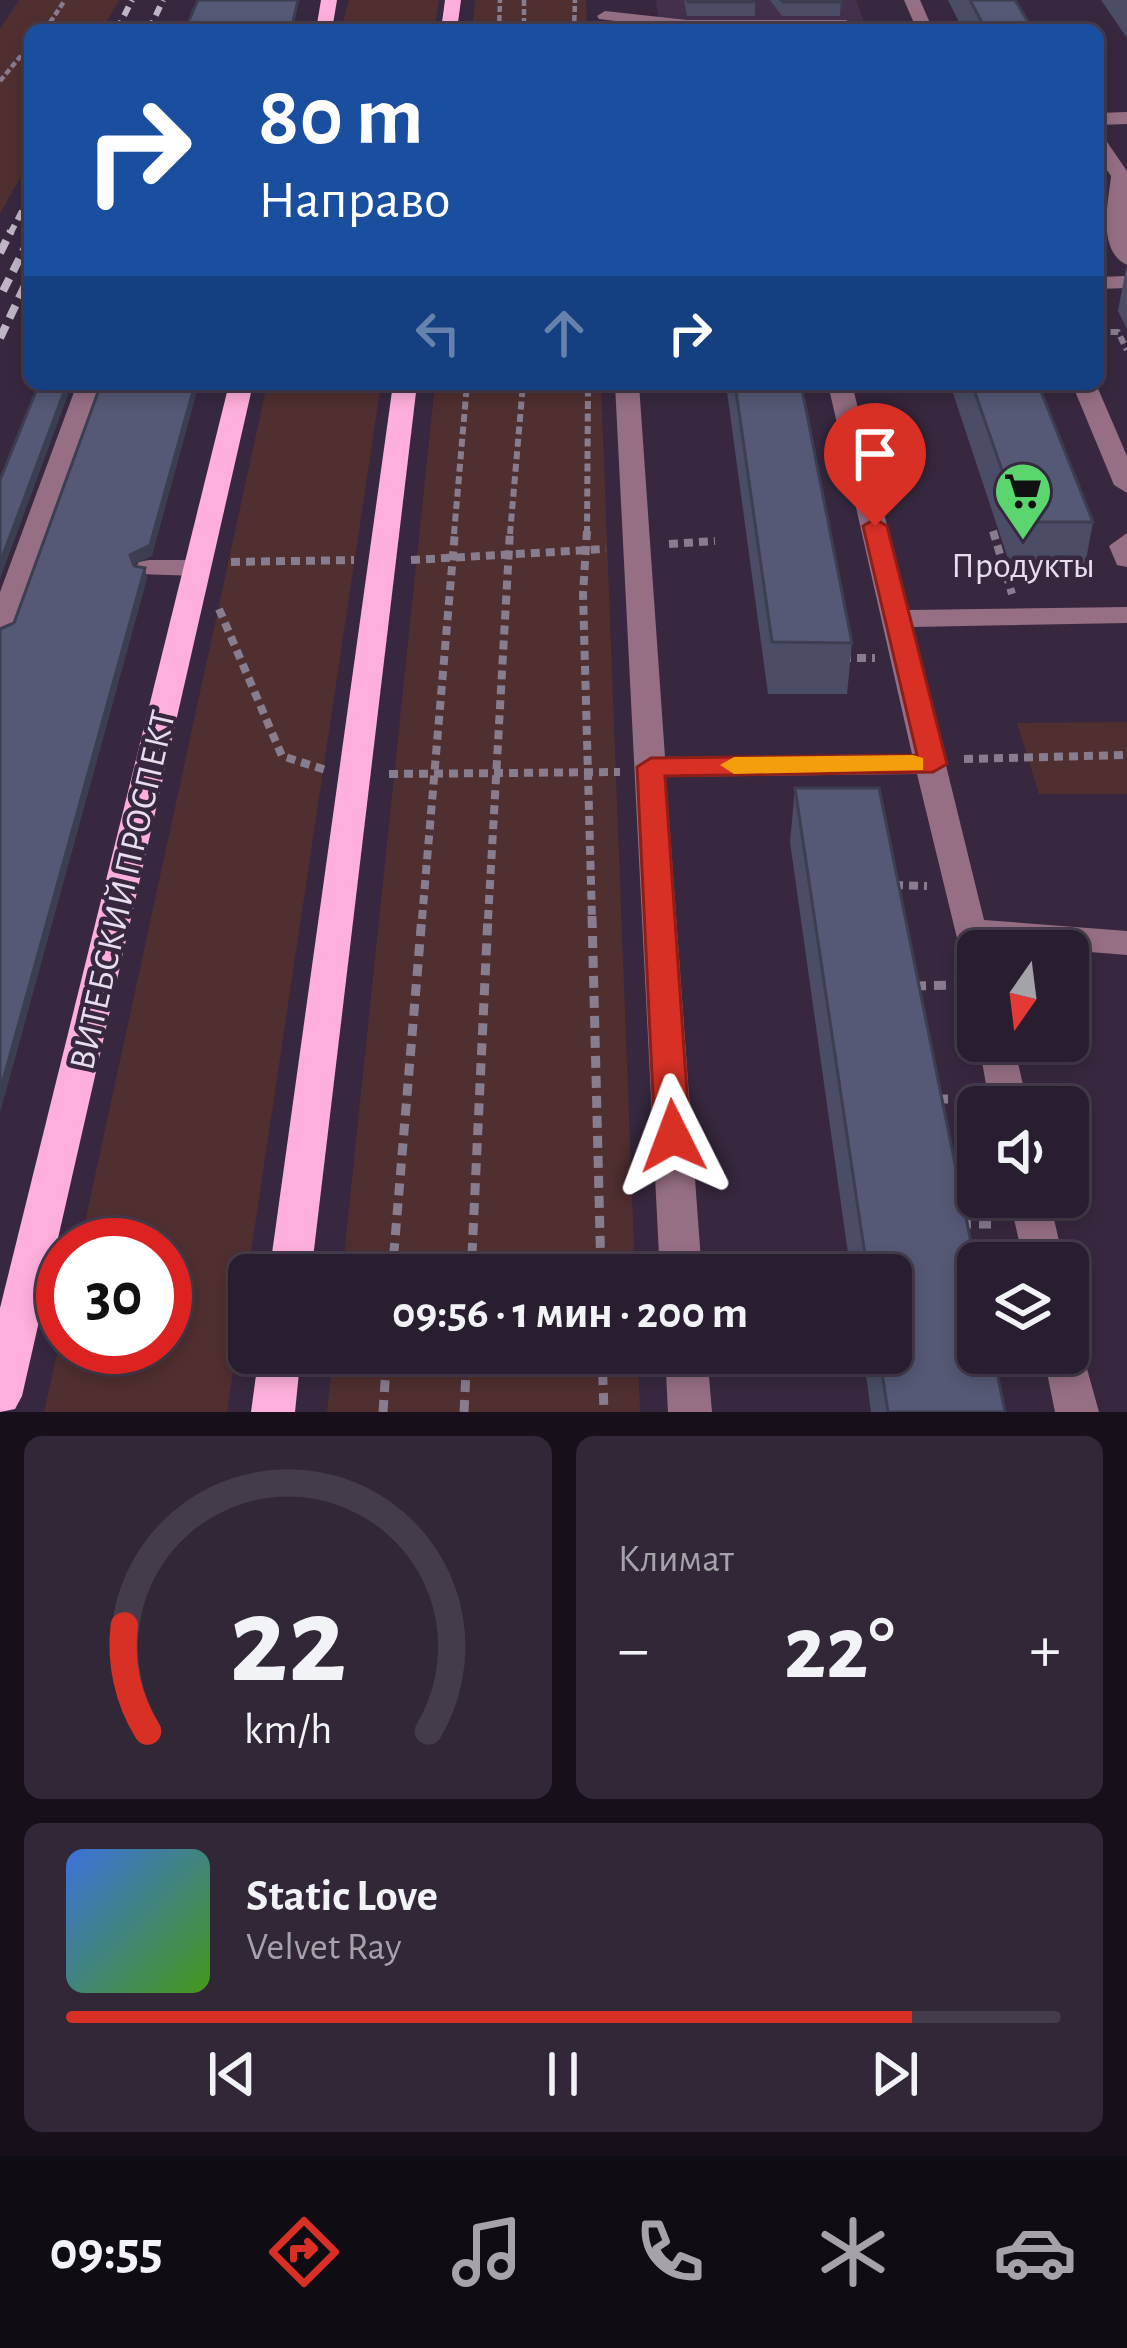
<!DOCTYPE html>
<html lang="ru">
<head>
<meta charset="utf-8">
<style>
	:root { --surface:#291e2f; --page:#312737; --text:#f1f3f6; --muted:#a5a2aa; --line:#453c4b; --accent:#d93025 }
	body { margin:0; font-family:"Alegreya Sans",sans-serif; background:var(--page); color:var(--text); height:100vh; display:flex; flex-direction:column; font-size:45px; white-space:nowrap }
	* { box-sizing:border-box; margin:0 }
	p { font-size:39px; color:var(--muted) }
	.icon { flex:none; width:66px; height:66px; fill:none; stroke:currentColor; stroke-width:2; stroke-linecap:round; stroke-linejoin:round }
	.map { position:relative; height:1412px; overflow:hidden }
	.sheet { display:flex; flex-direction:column; gap:24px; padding:24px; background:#17101a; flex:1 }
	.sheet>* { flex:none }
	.top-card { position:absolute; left:24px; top:24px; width:1080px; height:366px; border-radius:18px; box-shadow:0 6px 18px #0003,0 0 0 3px var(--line); background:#1a4fa0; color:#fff; overflow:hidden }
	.needle { width:78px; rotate:194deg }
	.tools { position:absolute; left:957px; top:930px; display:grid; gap:24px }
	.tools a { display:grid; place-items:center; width:132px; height:132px; border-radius:18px; background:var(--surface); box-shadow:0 6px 18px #0003,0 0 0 3px var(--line); font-size:60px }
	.speed { position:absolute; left:36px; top:1218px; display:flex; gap:24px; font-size:60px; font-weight:700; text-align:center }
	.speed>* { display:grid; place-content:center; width:156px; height:156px; border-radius:50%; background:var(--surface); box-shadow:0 6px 18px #0003,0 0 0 3px var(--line); line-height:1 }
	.speed .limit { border:18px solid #d22; background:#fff; color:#111 }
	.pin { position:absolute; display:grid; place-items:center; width:102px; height:102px; color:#fff; margin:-123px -51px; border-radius:50% 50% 50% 0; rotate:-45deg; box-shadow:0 0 12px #0007 }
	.pin .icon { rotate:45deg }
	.me { position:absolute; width:132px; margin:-66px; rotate:357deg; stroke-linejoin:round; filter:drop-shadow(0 0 9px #0008) }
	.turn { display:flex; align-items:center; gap:42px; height:252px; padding:0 36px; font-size:54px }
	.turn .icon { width:156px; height:156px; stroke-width:2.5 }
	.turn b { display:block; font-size:84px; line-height:102px }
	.lanes { display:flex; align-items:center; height:114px; padding:0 36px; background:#0003; justify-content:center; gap:60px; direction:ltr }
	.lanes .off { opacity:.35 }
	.big { font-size:90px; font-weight:600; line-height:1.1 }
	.sheet .tile { flex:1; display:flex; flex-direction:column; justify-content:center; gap:18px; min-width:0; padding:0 42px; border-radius:18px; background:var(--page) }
	.sheet .dial { align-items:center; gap:0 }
	.dial svg { height:312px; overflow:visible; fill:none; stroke:var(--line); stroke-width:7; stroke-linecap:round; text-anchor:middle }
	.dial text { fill:var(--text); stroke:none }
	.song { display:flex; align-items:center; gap:36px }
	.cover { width:144px; height:144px; border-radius:18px; background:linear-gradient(135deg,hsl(220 70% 55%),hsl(100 70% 35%)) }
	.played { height:12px; border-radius:6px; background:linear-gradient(90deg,var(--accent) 85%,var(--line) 85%) }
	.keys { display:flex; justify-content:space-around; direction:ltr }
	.heat { display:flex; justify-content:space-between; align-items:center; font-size:66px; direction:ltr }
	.sheet .tiles { flex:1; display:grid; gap:24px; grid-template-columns:1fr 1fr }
	.tile:last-child { grid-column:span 2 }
	.trip { position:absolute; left:228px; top:1254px; width:684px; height:120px; border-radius:18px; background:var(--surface); box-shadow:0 6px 18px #0003,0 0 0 3px var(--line); font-weight:600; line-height:120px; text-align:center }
	.tabs { display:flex; height:192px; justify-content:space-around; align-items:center; background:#100c13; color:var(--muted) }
	.tabs .icon { width:84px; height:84px }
	.tabs .active { color:var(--accent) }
	.tabs b { font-size:54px; color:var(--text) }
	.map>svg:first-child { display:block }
	.built { fill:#42304c }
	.green { fill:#502f30 }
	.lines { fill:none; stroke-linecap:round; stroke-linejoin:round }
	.path-far3 { stroke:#887c8f; stroke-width:4.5; stroke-dasharray:6 3; stroke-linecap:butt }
	.path-far2 { stroke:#887c8f; stroke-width:6; stroke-dasharray:8 4.5; stroke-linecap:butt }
	.path-far1 { stroke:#887c8f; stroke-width:8; stroke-dasharray:9 6; stroke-linecap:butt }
	.path { stroke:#887c8f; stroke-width:9; stroke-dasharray:12 8; stroke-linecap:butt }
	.minor { fill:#966f84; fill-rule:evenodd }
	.major { fill:#feafdb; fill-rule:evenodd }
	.rail-far1 { stroke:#bfb5c6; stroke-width:6; stroke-dasharray:10 6; stroke-linecap:butt }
	.rail { stroke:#bfb5c6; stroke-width:8; stroke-dasharray:14 8; stroke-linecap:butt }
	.wall { fill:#4a4d65 }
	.shaded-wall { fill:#3c3e52 }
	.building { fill:#565975; stroke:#3c3e52; stroke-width:3 }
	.route { fill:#d93025; stroke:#8d1f18; stroke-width:3 }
	.slow { fill:#f59e0b }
	.labels { text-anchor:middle; stroke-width:9; stroke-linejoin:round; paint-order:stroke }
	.poi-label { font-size:36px; fill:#e7deed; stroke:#37283f }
	.street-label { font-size:36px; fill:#e7deed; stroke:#37283f }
</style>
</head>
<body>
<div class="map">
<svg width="1127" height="1412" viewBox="0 0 1127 1412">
	<rect width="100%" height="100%" fill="#37283f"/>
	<polygon class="built" points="656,0 856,0 866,27 659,27"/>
	<g class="green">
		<polygon points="19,0 119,0 102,30 30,30 30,160 0,214 0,29"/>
		<polygon points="349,0 439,0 434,30 341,30"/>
		<polygon points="475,0 586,0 587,30 472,30"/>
		<polygon points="267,384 381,384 227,1412 44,1412 63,1326 63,1347 165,1347 165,1245 80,1245"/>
		<polygon points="435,384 601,384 635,1275 342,1275"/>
		<polygon points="1127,722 1127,794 1039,794 1017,723"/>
		<polygon points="333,1353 638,1353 640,1412 327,1412"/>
	</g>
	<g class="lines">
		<g class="path-far3">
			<polyline points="524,0 524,30"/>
			<polyline points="45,30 65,0"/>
			<polyline points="499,30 500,0"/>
			<polyline points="574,30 575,0"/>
			<polyline points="0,81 30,45"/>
		</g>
		<g class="path-far2">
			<polyline points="1098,332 1118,332 1127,350"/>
			<polyline points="454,534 467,384"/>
			<polyline points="510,534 523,384"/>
			<polyline points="587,534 588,384"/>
		</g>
		<g class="path-far1">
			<polyline points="587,531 583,594 592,919"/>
			<polyline points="993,531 1012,594"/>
			<polyline points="669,544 715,541"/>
			<polyline points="411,560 606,549"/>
			<polyline points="231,562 354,560"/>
			<polyline points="219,609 282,756 326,770"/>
			<polyline points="842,658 875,658"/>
			<polyline points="964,759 1127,755"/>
			<polyline points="389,774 620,772"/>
			<polyline points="894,885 927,886"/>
			<polyline points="422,919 455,531"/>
			<polyline points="488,919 510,531"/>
		</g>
		<g class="path">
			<polyline points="592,916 601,1275"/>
			<polyline points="914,986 959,985"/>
			<polyline points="936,1099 975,1099"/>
			<polyline points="959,1224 998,1224"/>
			<polyline points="392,1275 422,916"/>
			<polyline points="471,1275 488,916"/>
			<polyline points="602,1353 604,1412"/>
			<polyline points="987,1371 1032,1372"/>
			<polyline points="383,1412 387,1353"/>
			<polyline points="464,1412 467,1353"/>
		</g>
		<g class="minor">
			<polygon points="904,0 920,0 933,30 917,30"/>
			<polygon points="605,11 687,20 846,20 854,25 846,30 687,30 599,19 597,16"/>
			<polygon points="1127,112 1127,124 1098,125 1098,113"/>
			<path d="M1098,137L1105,139L1127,171V265C1097,251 1108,204 1111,176L1098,157Z"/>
			<polygon points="1127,276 1127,288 1098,289 1098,277"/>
			<polygon points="77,384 101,384 14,630 0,639 0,592"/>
			<polygon points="615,384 639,384 665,757 912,754 828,384 852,384 908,610 1127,607 1127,623 912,627 984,920 1127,931 1127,955 990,944 992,951 978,951 978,978 966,975 917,774 666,777 702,1275 660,1275"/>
			<polygon points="1072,384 1096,384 1127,456 1127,493 1114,485"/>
			<polygon points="1127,533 1127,567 1117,565 1109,546"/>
			<polygon points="149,560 197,560 211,568 197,576 139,574 135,568 139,562"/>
			<polygon points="978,1039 1013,1041 1028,1107 990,1107"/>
			<polygon points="1009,1197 1049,1197 1064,1263 1024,1263"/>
			<polygon points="1068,1336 1079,1340 1099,1412 1055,1412 1043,1353 1068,1353"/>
			<polygon points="665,1353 707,1353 712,1412 668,1412"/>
		</g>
		<g class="major">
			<polygon points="321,0 337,0 332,30 316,30"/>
			<polygon points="445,0 461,0 457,30 441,30"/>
			<polygon points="229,384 253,384 22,1396 15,1409 0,1412 0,1308"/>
			<polygon points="393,384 417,384 311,1275 269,1275"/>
			<polygon points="259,1353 301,1353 295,1412 251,1412"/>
		</g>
		<g class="rail-far1">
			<polyline points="117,30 132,0"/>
			<polyline points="149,30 163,0"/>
			<polyline points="10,234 30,196"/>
		</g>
		<g class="rail">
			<polyline points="0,253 11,231"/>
			<polyline points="3,291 30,238"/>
			<polyline points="0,338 30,275"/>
		</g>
	</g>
	<g class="wall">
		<polygon points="684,0 743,0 755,2 755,16 687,16"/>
		<polygon points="770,0 841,0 840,16 782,16"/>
		<polygon points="948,0 1015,0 1033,30 963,30"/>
		<polygon points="1101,0 1127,0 1127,38"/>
		<polygon points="1126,268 1127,268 1127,329 1118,311"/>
		<polygon points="726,384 801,384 852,643 847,694 768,694"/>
		<polygon points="950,384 1038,384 1093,522 1084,571 1012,571"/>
		<polygon points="795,788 1005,1412 871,1412 863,1353 891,1353 891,1275 851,1275 790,842"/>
	</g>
	<g class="shaded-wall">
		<polygon points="67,384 72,384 0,579 0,563"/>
		<polygon points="195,384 199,384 152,556 131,566 130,555"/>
		<polygon points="145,568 147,579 0,1113 0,1091"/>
	</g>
	<g class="building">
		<polygon points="198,0 298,0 291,30 185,30"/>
		<polygon points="687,0 743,0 755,2 688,2"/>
		<polygon points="781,0 841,0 841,2 783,2"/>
		<polygon points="970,0 1015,0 1033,30 986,30"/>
		<polygon points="39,384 67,384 0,563 0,480"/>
		<polygon points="101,384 195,384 150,545 130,555 134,566 145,568 0,1091 0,629 14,623"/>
		<polygon points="735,384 801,384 852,643 772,642"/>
		<polygon points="972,384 1038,384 1093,522 1020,522"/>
		<polygon points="795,788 879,788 978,1277 978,1353 993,1353 1005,1412 888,1412 879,1353 891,1353 891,1275 868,1275"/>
	</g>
	<polygon class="route" points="875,519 887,526 947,764 933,772 665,776 690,1136 685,1146 661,1146 655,1136 637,767 651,758 917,755 863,526"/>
	<polygon class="slow" points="913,755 923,758 923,770 734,774 720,765 734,757"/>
	<defs>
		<g id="supermarket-pin" transform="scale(3)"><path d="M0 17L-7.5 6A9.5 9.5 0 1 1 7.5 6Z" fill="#5bd56e" stroke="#37283f"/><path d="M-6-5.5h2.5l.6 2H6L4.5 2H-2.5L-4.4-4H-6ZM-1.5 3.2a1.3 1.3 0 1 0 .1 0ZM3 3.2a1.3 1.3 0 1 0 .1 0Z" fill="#111"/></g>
	</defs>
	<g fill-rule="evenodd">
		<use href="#supermarket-pin" x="1023" y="491"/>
	</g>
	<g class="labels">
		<g class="poi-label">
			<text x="1023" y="577">Продукты</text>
		</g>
		<g class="street-label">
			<text transform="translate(121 890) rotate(-77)" y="13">ВИТЕБСКИЙ ПРОСПЕКТ</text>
		</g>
	</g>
</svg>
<div class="tools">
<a><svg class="needle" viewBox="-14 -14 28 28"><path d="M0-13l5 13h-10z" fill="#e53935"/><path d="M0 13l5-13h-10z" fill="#a5a2aa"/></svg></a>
<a><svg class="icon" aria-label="sound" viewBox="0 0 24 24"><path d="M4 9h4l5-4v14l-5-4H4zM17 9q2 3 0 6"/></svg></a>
<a><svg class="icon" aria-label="layers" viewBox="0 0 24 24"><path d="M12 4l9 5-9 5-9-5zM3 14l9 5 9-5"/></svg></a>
</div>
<div class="speed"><div class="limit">30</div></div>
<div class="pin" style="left:875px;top:526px;background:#d93025"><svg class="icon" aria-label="arrive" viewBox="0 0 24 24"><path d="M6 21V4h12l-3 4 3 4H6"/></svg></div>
<svg class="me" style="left:673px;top:1136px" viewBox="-20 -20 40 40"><path d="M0-17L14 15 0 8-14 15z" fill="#d93025" stroke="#fff" stroke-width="4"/></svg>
<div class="trip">09:56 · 1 мин · 200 m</div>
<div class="top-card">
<div class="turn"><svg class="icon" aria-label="right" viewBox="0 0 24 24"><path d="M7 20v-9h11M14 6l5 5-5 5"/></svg><div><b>80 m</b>Направо</div></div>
<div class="lanes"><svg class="icon off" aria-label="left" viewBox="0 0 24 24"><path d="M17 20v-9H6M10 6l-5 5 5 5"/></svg><svg class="icon off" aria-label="ahead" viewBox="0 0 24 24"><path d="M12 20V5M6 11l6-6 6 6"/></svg><svg class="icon" aria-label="right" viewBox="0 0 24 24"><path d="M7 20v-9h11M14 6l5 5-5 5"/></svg></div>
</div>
</div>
<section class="sheet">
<div class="tiles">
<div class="tile dial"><svg viewBox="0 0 100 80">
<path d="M14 69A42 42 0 1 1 86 69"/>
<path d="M14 69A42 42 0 0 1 8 42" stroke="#d93025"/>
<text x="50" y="56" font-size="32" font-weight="700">22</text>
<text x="50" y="72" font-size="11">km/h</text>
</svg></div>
<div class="tile"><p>Климат</p>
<div class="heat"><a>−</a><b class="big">22°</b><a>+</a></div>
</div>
<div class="tile">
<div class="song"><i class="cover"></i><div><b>Static Love</b><p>Velvet Ray</p></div></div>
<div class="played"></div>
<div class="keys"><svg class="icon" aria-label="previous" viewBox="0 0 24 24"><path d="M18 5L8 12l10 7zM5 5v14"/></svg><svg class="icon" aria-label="pause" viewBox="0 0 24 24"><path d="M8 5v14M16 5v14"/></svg><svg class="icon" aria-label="next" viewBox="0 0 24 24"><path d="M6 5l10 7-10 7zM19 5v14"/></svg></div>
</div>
</div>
</section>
<nav class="tabs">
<b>09:55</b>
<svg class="icon active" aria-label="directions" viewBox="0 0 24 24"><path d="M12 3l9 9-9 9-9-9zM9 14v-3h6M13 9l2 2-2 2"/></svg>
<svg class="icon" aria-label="music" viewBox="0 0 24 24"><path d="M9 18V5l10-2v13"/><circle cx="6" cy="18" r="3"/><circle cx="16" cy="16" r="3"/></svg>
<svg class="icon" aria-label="phone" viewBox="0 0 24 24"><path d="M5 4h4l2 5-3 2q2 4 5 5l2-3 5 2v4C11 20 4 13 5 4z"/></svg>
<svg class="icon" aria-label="climate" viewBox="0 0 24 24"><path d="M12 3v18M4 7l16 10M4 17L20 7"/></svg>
<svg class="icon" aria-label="car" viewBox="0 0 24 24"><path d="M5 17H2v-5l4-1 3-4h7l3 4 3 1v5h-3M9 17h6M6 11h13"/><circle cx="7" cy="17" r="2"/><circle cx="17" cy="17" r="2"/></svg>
</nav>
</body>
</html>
